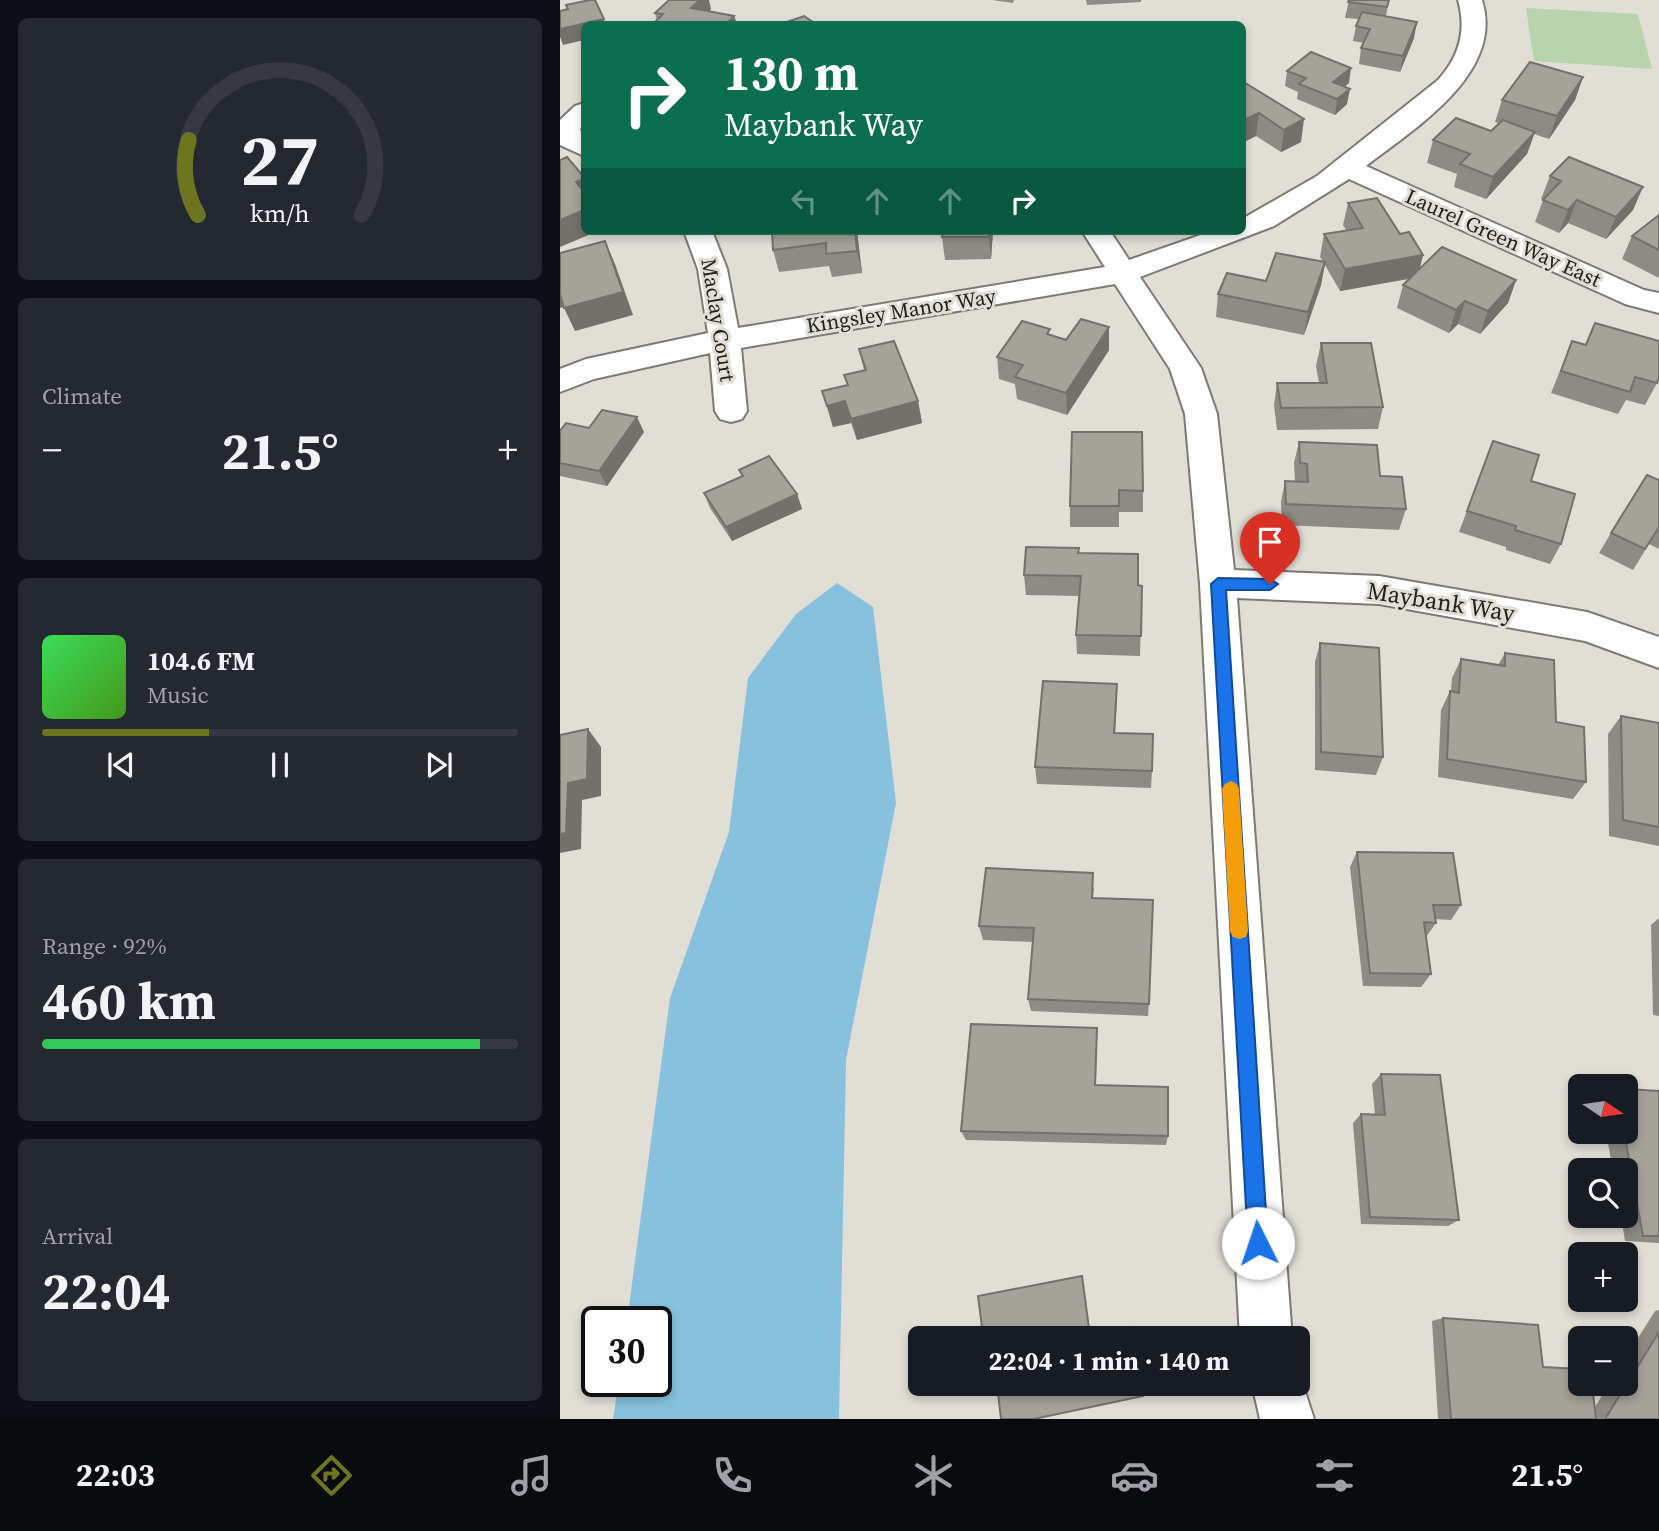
<!DOCTYPE html>
<html lang="en">
<head>
<meta charset="utf-8">
<style>
	:root { --surface:#171b24; --page:#242831; --text:#f1f3f6; --muted:#9ea1a6; --line:#363941; --accent:#6d751e }
	body { margin:0; font-family:"Source Serif 4",serif; background:var(--page); color:var(--text); height:100vh; display:flex; flex-direction:column; font-size:26px; white-space:nowrap }
	* { box-sizing:border-box; margin:0 }
	p { font-size:23px; color:var(--muted) }
	.icon { flex:none; width:38px; height:38px; fill:none; stroke:currentColor; stroke-width:2; stroke-linecap:round; stroke-linejoin:round }
	.map { position:relative; flex:1; overflow:hidden }
	.side { display:flex; flex-direction:column; gap:18px; padding:18px; background:#0d0f14; width:560px }
	.side>* { flex:none }
	.guide { position:absolute; left:21px; top:21px; width:665px; height:214px; border-radius:10px; box-shadow:0 4px 10px #0003; background:#0b6e4f; color:#fff; overflow:hidden }
	.needle { width:46px; rotate:103deg }
	.tools { position:absolute; left:1008px; top:1074px; display:grid; gap:14px }
	.tools a { display:grid; place-items:center; width:70px; height:70px; border-radius:10px; background:var(--surface); box-shadow:0 4px 10px #0003; font-size:35px }
	.speed { position:absolute; left:21px; top:1306px; display:flex; gap:14px; font-size:35px; font-weight:700; text-align:center }
	.speed>* { display:grid; place-content:center; width:91px; height:91px; border-radius:50%; background:var(--surface); box-shadow:0 4px 10px #0003; line-height:1 }
	.speed .limit { border:4px solid #111; border-radius:10px; background:#fff; color:#111 }
	.pin { position:absolute; display:grid; place-items:center; width:60px; height:60px; color:#fff; margin:-72px -30px; border-radius:50% 50% 50% 0; rotate:-45deg; box-shadow:0 0 7px #0007 }
	.pin .icon { rotate:45deg }
	.me { position:absolute; width:77px; margin:-38px; rotate:356deg; stroke-linejoin:round; filter:drop-shadow(0 0 5px #0008) }
	.turn { display:flex; align-items:center; gap:24px; height:147px; padding:0 28px; font-size:32px }
	.turn .icon { width:91px; height:91px; stroke-width:2.5 }
	.turn b { display:block; font-size:49px; line-height:60px }
	.lanes { display:flex; align-items:center; height:66px; padding:0 28px; background:#0003; justify-content:center; gap:35px; direction:ltr }
	.lanes .off { opacity:.35 }
	.big { font-size:52px; font-weight:700; line-height:1.1 }
	.side .widget { flex:1; display:flex; flex-direction:column; justify-content:center; gap:10px; min-width:0; padding:0 24px; border-radius:10px; background:var(--page) }
	.side .dial { align-items:center; gap:0 }
	.dial svg { height:182px; overflow:visible; fill:none; stroke:var(--line); stroke-width:7; stroke-linecap:round; text-anchor:middle }
	.dial text { fill:var(--text); stroke:none }
	.song { display:flex; align-items:center; gap:21px }
	.cover { width:84px; height:84px; border-radius:10px; background:linear-gradient(135deg,hsl(130 70% 55%),hsl(100 70% 35%)) }
	.played { height:7px; border-radius:4px; background:linear-gradient(90deg,var(--accent) 35%,var(--line) 35%) }
	.keys { display:flex; justify-content:space-around; direction:ltr }
	.heat { display:flex; justify-content:space-between; align-items:center; font-size:38px; direction:ltr }
	.charge { height:10px; border-radius:5px; background:linear-gradient(90deg,#34c759 92%,var(--line) 0) }
	.trip { position:absolute; left:348px; top:1326px; width:402px; height:70px; border-radius:10px; background:var(--surface); box-shadow:0 4px 10px #0003; font-weight:700; line-height:70px; text-align:center }
	.menu { display:flex; height:112px; justify-content:space-around; align-items:center; background:#090b0e; color:var(--muted) }
	.menu .icon { width:49px; height:49px }
	.menu .active { color:var(--accent) }
	.menu b { font-size:32px; color:var(--text) }
	main { display:flex; flex:1; min-height:0 }
	.map>svg:first-child { display:block }
	.green { fill:#b7d4ad }
	.water { fill:#88c1de }
	.lines { fill:none; stroke-linecap:round; stroke-linejoin:round }
	.street-casing { stroke:#7d7a73; stroke-width:4 }
	.street { fill:#fff; fill-rule:evenodd }
	.wall { fill:#8e8b84 }
	.shaded-wall { fill:#74716c }
	.building { fill:#a5a29a; stroke:#74716c; stroke-width:2 }
	.route { fill:#1a73e8; stroke:#114b97; stroke-width:2 }
	.slow { fill:#f59e0b }
	.labels { text-anchor:middle; stroke-width:6; stroke-linejoin:round; paint-order:stroke }
	.far-street-label { font-size:21px; fill:#21201d; stroke:#e1ded6 }
	.street-label { font-size:24px; fill:#21201d; stroke:#e1ded6 }
</style>
</head>
<body>
<main>
<section class="side">
<div class="widget dial"><svg viewBox="0 0 100 80">
<path d="M14 69A42 42 0 1 1 86 69"/>
<path d="M14 69A42 42 0 0 1 10 36" stroke="#6d751e"/>
<text x="50" y="56" font-size="32" font-weight="700">27</text>
<text x="50" y="72" font-size="11">km/h</text>
</svg></div>
<div class="widget"><p>Climate</p>
<div class="heat"><a>−</a><b class="big">21.5°</b><a>+</a></div>
</div>
<div class="widget">
<div class="song"><i class="cover"></i><div><b>104.6 FM</b><p>Music</p></div></div>
<div class="played"></div>
<div class="keys"><svg class="icon" aria-label="previous" viewBox="0 0 24 24"><path d="M18 5L8 12l10 7zM5 5v14"/></svg><svg class="icon" aria-label="pause" viewBox="0 0 24 24"><path d="M8 5v14M16 5v14"/></svg><svg class="icon" aria-label="next" viewBox="0 0 24 24"><path d="M6 5l10 7-10 7zM19 5v14"/></svg></div>
</div>
<div class="widget"><p>Range · 92%</p><b class="big">460 km</b><div class="charge"></div></div>
<div class="widget"><p>Arrival</p><b class="big">22:04</b></div>
</section>
<div class="map">
<svg width="1099" height="1419" viewBox="0 0 1099 1419">
	<rect width="100%" height="100%" fill="#e1ded6"/>
	<polygon class="green" points="966,8 1078,14 1092,69 974,61"/>
	<polygon class="water" points="277,583 313,607 336,803 286,1060 279,1419 53,1419 59,1381 96,1381 96,1321 67,1321 110,998 169,832 188,678 236,614"/>
	<g class="lines">
		<g class="street-casing">
			<g id="street">
				<path d="M898,0H922C945,73 855,128 806,166L1084,290L1099,293V313L1065,304L789,179L714,226L580,277L641,368L657,414L674,570L819,576L1027,612L1099,637V668L1025,641L819,604L677,598L732,1339H680L640,584L625,414L610,369L555,284L181,348L187,411L182,419L171,422L160,419L155,411L150,353L34,379L0,392V369L26,359L148,333L138,269L124,231H152L167,269L178,328L545,267L522,231H550L569,260L652,231H682V219L757,176L878,80C899,57 907,31 898,0Z"/>
				<polygon points="24,103 24,125 20,129 24,138 24,156 0,145 0,120 15,106"/>
				<polygon points="738,1370 754,1419 700,1419 692,1384 738,1384"/>
			</g>
		</g>
		<use href="#street" class="street"/>
	</g>
	<g class="wall">
		<polygon points="432,0 454,0 453,3"/>
		<polygon points="526,0 581,0 581,2 527,5"/>
		<polygon points="789,0 829,0 826,16 854,38 840,72 799,64 801,48 804,43 793,41 796,26 799,19 785,18"/>
		<polygon points="151,9 149,11 174,16 177,24 95,24 94,23 97,20 95,13"/>
		<polygon points="727,71 789,83 784,87 787,104 775,115 737,99 738,92 725,86"/>
		<polygon points="1023,77 1015,100 989,139 974,134 967,154 926,199 894,187 897,174 867,163 873,140 931,131 939,124 935,122 942,100"/>
		<polygon points="682,81 741,142 721,152 696,136 682,143"/>
		<polygon points="990,176 1073,210 1046,239 1008,223 999,233 975,222 983,200 981,199"/>
		<polygon points="788,203 840,234 863,255 860,269 956,280 948,303 920,334 898,324 889,333 837,308 843,285 849,279 780,291 765,265 761,285 744,335 656,317 658,294 706,281 763,262 760,257 764,234 786,230 783,225"/>
		<polygon points="1099,215 1099,278 1062,259 1072,236"/>
		<polygon points="297,231 302,273 272,277 269,266 219,272 213,250"/>
		<polygon points="383,231 433,231 431,259 385,260 382,237"/>
		<polygon points="1035,323 1097,383 1085,405 1066,400 1058,414 991,393 1012,341 1025,345"/>
		<polygon points="491,335 549,350 507,415 457,399 455,384 439,379 437,357"/>
		<polygon points="761,343 823,407 818,429 717,430 714,405 717,383 759,383 756,366"/>
		<polygon points="299,349 358,401 362,423 297,440 291,423 273,427 262,391 287,385 284,375 304,370"/>
		<polygon points="29,428 84,432 47,486 0,476 0,431"/>
		<polygon points="512,432 583,491 583,512 559,512 559,527 510,527 510,506"/>
		<polygon points="933,441 971,481 1001,544 990,564 946,550 946,547 899,532"/>
		<polygon points="739,442 820,476 846,509 839,530 722,525 721,502 725,481 735,482 734,463"/>
		<polygon points="179,470 237,494 242,509 172,541 150,508 144,493 182,476"/>
		<polygon points="1099,480 1099,549 1089,544 1073,570 1039,553 1051,533"/>
		<polygon points="519,553 578,585 582,586 580,656 517,654 516,635 519,596 466,595 464,575"/>
		<polygon points="760,643 823,757 816,775 755,770 755,662"/>
		<polygon points="945,653 996,722 1026,782 1013,799 878,777 881,710 890,691 891,691 892,678 901,659 938,665"/>
		<polygon points="557,702 555,733 592,771 591,788 477,784 475,767"/>
		<polygon points="1061,716 1099,723 1099,846 1049,836 1048,734"/>
		<polygon points="797,852 901,905 891,920 875,919 876,923 866,937 871,974 861,987 803,986 790,867"/>
		<polygon points="534,888 533,898 589,1004 588,1016 471,1011 468,999 473,942 423,940 419,926"/>
		<polygon points="1099,918 1099,1016 1093,1015 1091,925"/>
		<polygon points="537,1028 536,1085 608,1136 606,1145 406,1140 401,1131"/>
		<polygon points="821,1074 899,1220 888,1226 801,1224 793,1123 801,1114 815,1114 812,1084"/>
		<polygon points="1099,1091 1099,1243 1065,1241 1061,1216 1066,1216 1066,1171 1053,1171 1046,1132 1066,1132"/>
		<polygon points="1099,1310 1099,1419 878,1419 872,1321 883,1318 983,1367 1035,1407 1049,1384 1066,1384 1066,1357 1095,1311"/>
		<polygon points="397,1384 418,1384 403,1387 397,1386"/>
	</g>
	<g class="shaded-wall">
		<polygon points="140,0 149,0 151,9 136,23 131,8"/>
		<polygon points="174,16 177,24 166,24"/>
		<polygon points="44,19 45,24 24,24 24,40 3,45 0,37 0,29"/>
		<polygon points="857,22 854,38 840,72 843,56"/>
		<polygon points="791,68 789,83 771,98 773,82"/>
		<polygon points="1023,77 1015,100 989,139 997,116"/>
		<polygon points="790,89 787,104 775,115 777,99"/>
		<polygon points="699,113 696,136 682,143 682,121"/>
		<polygon points="744,119 741,142 721,152 724,130"/>
		<polygon points="975,132 967,154 926,199 933,177"/>
		<polygon points="24,179 24,203 16,182"/>
		<polygon points="1083,187 1073,210 1046,239 1056,217"/>
		<polygon points="1017,200 1008,223 999,233 1008,210"/>
		<polygon points="24,210 24,231 38,231 0,247 0,220"/>
		<polygon points="295,231 297,231 302,273 297,251"/>
		<polygon points="429,231 433,231 431,259 429,237"/>
		<polygon points="45,241 55,264 73,315 15,331 4,308"/>
		<polygon points="863,255 857,277 780,291 785,269"/>
		<polygon points="765,262 761,285 744,335 748,312"/>
		<polygon points="956,280 948,303 920,334 928,311"/>
		<polygon points="0,290 8,306 0,308"/>
		<polygon points="905,301 898,324 889,333 896,310"/>
		<polygon points="549,327 549,350 507,415 506,393"/>
		<polygon points="285,401 291,423 273,427 267,406"/>
		<polygon points="358,401 362,423 297,440 291,419"/>
		<polygon points="77,417 84,432 47,486 39,471"/>
		<polygon points="237,494 242,509 172,541 166,527"/>
		<polygon points="28,729 41,747 41,796 22,800 21,849 0,853 0,834 8,783"/>
	</g>
	<g class="building">
		<polygon points="30,0 35,0 44,19 0,29 0,11 8,9 6,5"/>
		<polygon points="109,0 140,0 131,8 174,16 166,24 103,24 94,23 103,14 95,13"/>
		<polygon points="789,0 829,0 827,7 788,2"/>
		<polygon points="802,12 857,22 843,56 801,48 810,29 796,26"/>
		<polygon points="244,16 256,24 221,24"/>
		<polygon points="751,52 791,68 773,82 790,89 777,99 739,84 746,78 727,71"/>
		<polygon points="970,62 1023,77 997,116 942,100"/>
		<polygon points="682,81 744,119 724,130 699,113 682,121"/>
		<polygon points="896,118 931,131 943,120 975,132 933,177 900,164 910,154 873,140"/>
		<polygon points="7,157 24,177 24,179 16,182 24,192 24,210 0,220 0,160"/>
		<polygon points="1009,157 1083,187 1056,217 1017,200 1008,210 983,200 1001,181 990,176"/>
		<polygon points="817,198 840,234 849,232 863,255 785,269 764,234 803,228 788,203"/>
		<polygon points="1099,215 1099,250 1072,236"/>
		<polygon points="212,231 295,231 297,251 266,254 266,243 213,250"/>
		<polygon points="383,231 429,231 429,237 382,237"/>
		<polygon points="45,241 63,292 4,308 0,294 0,253"/>
		<polygon points="882,247 956,280 928,311 905,301 896,310 843,285"/>
		<polygon points="716,253 765,262 748,312 658,294 667,273 706,281"/>
		<polygon points="521,319 549,327 506,393 455,377 463,365 437,357 462,321 490,329 487,334 506,340"/>
		<polygon points="1035,323 1099,341 1099,377 1097,383 1075,377 1070,392 1001,371 1012,341 1026,345"/>
		<polygon points="334,341 358,401 291,419 285,401 267,406 262,391 288,385 284,375 306,370 299,349"/>
		<polygon points="761,343 811,343 823,407 721,408 717,383 767,383"/>
		<polygon points="42,410 77,417 39,471 0,463 0,431 6,423 29,428"/>
		<polygon points="512,432 582,432 583,491 559,490 559,506 510,506"/>
		<polygon points="933,441 979,455 971,481 1015,494 1001,544 955,530 956,526 907,511"/>
		<polygon points="739,442 817,445 820,476 842,477 846,509 726,504 725,481 748,482 747,464 740,463"/>
		<polygon points="209,456 237,494 166,527 144,493 183,476 179,470"/>
		<polygon points="1087,475 1099,480 1099,527 1085,549 1051,533"/>
		<polygon points="466,547 519,548 518,553 578,554 578,585 582,586 581,636 516,635 521,576 464,575"/>
		<polygon points="760,643 819,648 823,757 761,752"/>
		<polygon points="945,653 994,660 996,722 1024,727 1026,782 887,759 890,691 899,693 901,659 945,666"/>
		<polygon points="483,681 557,684 554,733 593,734 592,771 475,767"/>
		<polygon points="1061,716 1099,723 1099,827 1063,820"/>
		<polygon points="28,729 27,779 8,783 6,833 0,834 0,735"/>
		<polygon points="797,852 893,853 901,905 873,905 876,923 864,922 871,974 810,973"/>
		<polygon points="426,868 533,873 532,898 593,900 589,1004 468,999 474,928 419,926"/>
		<polygon points="411,1024 537,1028 535,1085 608,1087 608,1136 401,1131"/>
		<polygon points="821,1074 880,1075 899,1220 810,1217 801,1114 825,1115"/>
		<polygon points="1066,1089 1099,1091 1099,1236 1083,1236 1064,1132 1066,1132"/>
		<polygon points="522,1276 530,1336 572,1327 574,1339 404,1339 423,1335 418,1296"/>
		<polygon points="883,1318 978,1325 983,1367 1020,1369 1020,1384 1032,1384 1036,1419 891,1419"/>
		<polygon points="1099,1332 1099,1419 1045,1419"/>
		<polygon points="437,1384 581,1384 583,1396 474,1419 441,1419"/>
	</g>
	<polygon class="route" points="658,578 710,579 718,584 710,590 666,590 708,1243 705,1250 698,1253 691,1250 688,1243 651,584"/>
	<polygon class="slow" points="671,781 677,784 679,789 688,931 686,937 679,939 673,937 670,931 662,789 665,784"/>
	<g class="labels">
		<g class="far-street-label">
			<text transform="translate(943 238) rotate(24)" y="7">Laurel Green Way East</text>
			<text transform="translate(341 311) rotate(-9)" y="7">Kingsley Manor Way</text>
			<text transform="translate(158 320) rotate(81)" y="7">Maclay Court</text>
		</g>
		<g class="street-label">
			<text transform="translate(881 602) rotate(9)" y="8">Maybank Way</text>
		</g>
	</g>
</svg>
<div class="tools">
<a><svg class="needle" viewBox="-14 -14 28 28"><path d="M0-13l5 13h-10z" fill="#e53935"/><path d="M0 13l5-13h-10z" fill="#9ea1a6"/></svg></a>
<a><svg class="icon" aria-label="search" viewBox="0 0 24 24"><circle cx="10" cy="10" r="6"/><path d="M15 15l6 6"/></svg></a>
<a>+</a>
<a>−</a>
</div>
<div class="speed"><div class="limit">30</div></div>
<div class="pin" style="left:710px;top:584px;background:#d93025"><svg class="icon" aria-label="arrive" viewBox="0 0 24 24"><path d="M6 21V4h12l-3 4 3 4H6"/></svg></div>
<svg class="me" style="left:698px;top:1243px" viewBox="-20 -20 40 40"><circle r="19" fill="#fff"/><path d="M0-13L10 11 0 6-10 11z" fill="#1a73e8"/></svg>
<div class="trip">22:04 · 1 min · 140 m</div>
<div class="guide">
<div class="turn"><svg class="icon" aria-label="right" viewBox="0 0 24 24"><path d="M7 20v-9h11M14 6l5 5-5 5"/></svg><div><b>130 m</b>Maybank Way</div></div>
<div class="lanes"><svg class="icon off" aria-label="left" viewBox="0 0 24 24"><path d="M17 20v-9H6M10 6l-5 5 5 5"/></svg><svg class="icon off" aria-label="ahead" viewBox="0 0 24 24"><path d="M12 20V5M6 11l6-6 6 6"/></svg><svg class="icon off" aria-label="ahead" viewBox="0 0 24 24"><path d="M12 20V5M6 11l6-6 6 6"/></svg><svg class="icon" aria-label="right" viewBox="0 0 24 24"><path d="M7 20v-9h11M14 6l5 5-5 5"/></svg></div>
</div>
</div>
</main>
<nav class="menu">
<b>22:03</b>
<svg class="icon active" aria-label="directions" viewBox="0 0 24 24"><path d="M12 3l9 9-9 9-9-9zM9 14v-3h6M13 9l2 2-2 2"/></svg>
<svg class="icon" aria-label="music" viewBox="0 0 24 24"><path d="M9 18V5l10-2v13"/><circle cx="6" cy="18" r="3"/><circle cx="16" cy="16" r="3"/></svg>
<svg class="icon" aria-label="phone" viewBox="0 0 24 24"><path d="M5 4h4l2 5-3 2q2 4 5 5l2-3 5 2v4C11 20 4 13 5 4z"/></svg>
<svg class="icon" aria-label="climate" viewBox="0 0 24 24"><path d="M12 3v18M4 7l16 10M4 17L20 7"/></svg>
<svg class="icon" aria-label="car" viewBox="0 0 24 24"><path d="M5 17H2v-5l4-1 3-4h7l3 4 3 1v5h-3M9 17h6M6 11h13"/><circle cx="7" cy="17" r="2"/><circle cx="17" cy="17" r="2"/></svg>
<svg class="icon" aria-label="filters" viewBox="0 0 24 24"><path d="M4 7h16M4 17h16"/><circle cx="9" cy="7" r="2"/><circle cx="15" cy="17" r="2"/></svg>
<b>21.5°</b>
</nav>
</body>
</html>
